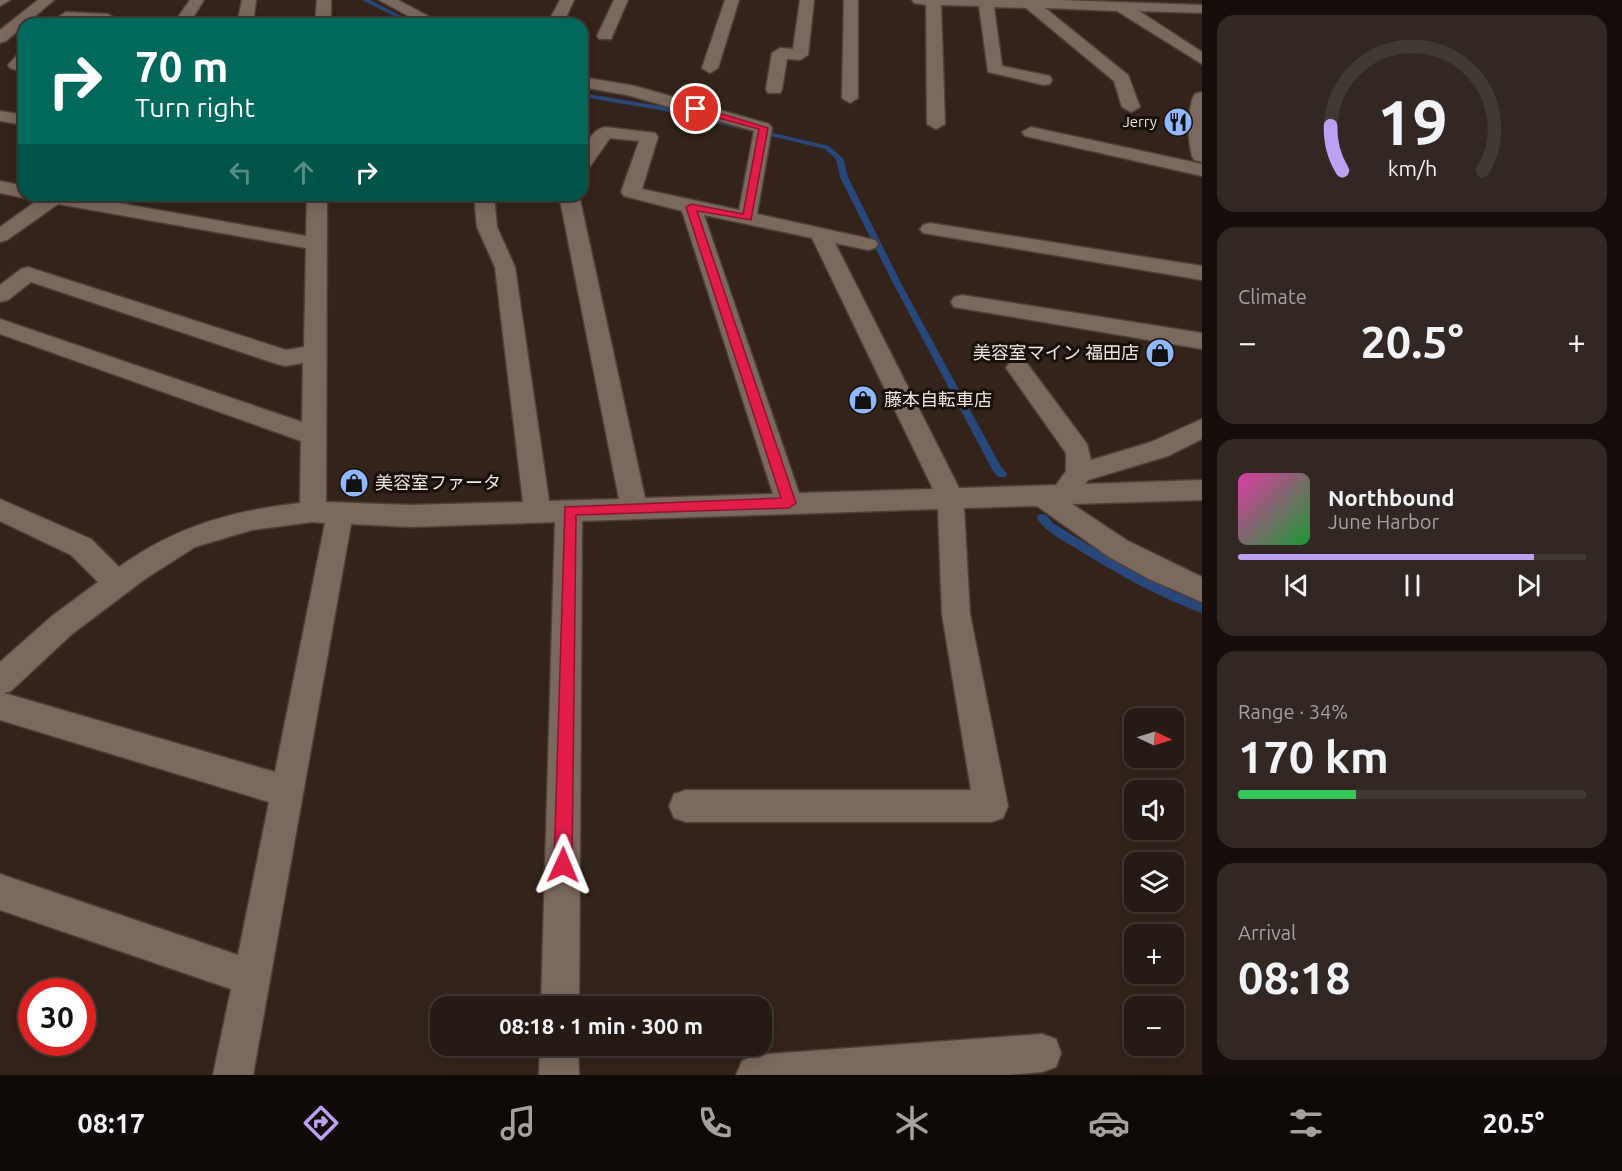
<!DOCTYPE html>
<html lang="en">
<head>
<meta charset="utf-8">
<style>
	:root { --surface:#261a14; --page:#322722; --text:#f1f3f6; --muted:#a4a1a0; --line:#423834; --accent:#bca0f2 }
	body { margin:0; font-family:Ubuntu,"Noto Sans JP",sans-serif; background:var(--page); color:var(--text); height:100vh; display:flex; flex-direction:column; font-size:22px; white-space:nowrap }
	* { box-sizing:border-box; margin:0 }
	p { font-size:20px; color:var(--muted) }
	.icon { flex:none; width:33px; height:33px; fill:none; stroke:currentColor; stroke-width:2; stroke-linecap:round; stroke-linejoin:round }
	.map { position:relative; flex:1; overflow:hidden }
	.details { display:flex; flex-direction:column; gap:15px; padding:15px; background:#150e0b; width:420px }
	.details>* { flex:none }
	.guide { position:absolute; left:18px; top:18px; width:570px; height:183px; border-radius:18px; box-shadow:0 3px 15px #0003,0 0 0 2px var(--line); background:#00695c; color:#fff; overflow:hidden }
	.needle { width:39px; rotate:94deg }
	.fabs { position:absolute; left:1124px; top:708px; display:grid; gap:12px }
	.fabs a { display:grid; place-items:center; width:60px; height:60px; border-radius:12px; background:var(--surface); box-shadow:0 3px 15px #0003,0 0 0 2px var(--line); font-size:30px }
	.speed { position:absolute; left:18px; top:978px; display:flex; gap:12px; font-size:30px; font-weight:700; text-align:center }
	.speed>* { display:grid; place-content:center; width:78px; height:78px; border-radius:50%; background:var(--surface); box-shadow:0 3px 15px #0003,0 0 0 2px var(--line); line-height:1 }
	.speed .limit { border:9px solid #d22; background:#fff; color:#111 }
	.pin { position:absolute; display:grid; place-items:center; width:51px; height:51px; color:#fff; margin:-26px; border:3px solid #fff; border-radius:50%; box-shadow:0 2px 6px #0007 }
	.me { position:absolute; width:66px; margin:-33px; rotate:1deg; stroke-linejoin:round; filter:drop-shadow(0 0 4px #0008) }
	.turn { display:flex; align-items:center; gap:21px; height:126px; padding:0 18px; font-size:27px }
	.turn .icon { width:78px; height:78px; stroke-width:2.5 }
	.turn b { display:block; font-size:42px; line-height:51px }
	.lanes { display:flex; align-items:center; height:57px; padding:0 18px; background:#0003; justify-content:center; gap:30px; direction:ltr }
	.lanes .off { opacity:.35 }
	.big { font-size:45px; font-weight:700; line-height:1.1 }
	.details .tile { flex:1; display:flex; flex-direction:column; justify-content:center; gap:9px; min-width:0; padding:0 21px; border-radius:18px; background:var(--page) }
	.details .dial { align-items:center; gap:0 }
	.dial svg { height:156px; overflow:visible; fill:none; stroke:var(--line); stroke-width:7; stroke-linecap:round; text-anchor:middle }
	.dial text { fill:var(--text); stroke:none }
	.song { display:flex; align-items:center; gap:18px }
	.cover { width:72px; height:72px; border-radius:9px; background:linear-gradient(135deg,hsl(320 70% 55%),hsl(130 70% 35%)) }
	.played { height:6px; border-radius:3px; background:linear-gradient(90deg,var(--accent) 85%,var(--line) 85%) }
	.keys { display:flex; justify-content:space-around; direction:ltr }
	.heat { display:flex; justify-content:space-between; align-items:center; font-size:33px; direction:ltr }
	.charge { height:9px; border-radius:4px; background:linear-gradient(90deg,#34c759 34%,var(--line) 0) }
	.trip { position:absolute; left:430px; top:996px; width:342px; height:60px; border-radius:18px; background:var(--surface); box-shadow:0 3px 15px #0003,0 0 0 2px var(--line); font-weight:700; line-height:60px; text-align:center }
	.tabs { display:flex; height:96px; justify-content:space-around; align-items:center; background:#0f0a08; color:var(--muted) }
	.tabs .icon { width:42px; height:42px }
	.tabs .on { color:var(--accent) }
	.tabs b { font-size:27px; color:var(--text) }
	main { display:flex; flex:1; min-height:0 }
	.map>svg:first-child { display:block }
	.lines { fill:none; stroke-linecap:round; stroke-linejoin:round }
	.stream { fill:#28477b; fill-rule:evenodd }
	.minor-casing { stroke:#4e4039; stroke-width:3 }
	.secondary-casing { stroke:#4e4039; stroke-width:3 }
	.minor { fill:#7c695e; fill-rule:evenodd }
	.secondary { fill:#7c695e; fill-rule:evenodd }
	.route { fill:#e11d48; stroke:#92132f; stroke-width:1.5 }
	.labels { text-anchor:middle; stroke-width:6; stroke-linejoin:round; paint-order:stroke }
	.far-poi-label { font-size:15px; fill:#f1e6df; stroke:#160f0a; text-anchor:end }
	.poi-label { font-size:18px; fill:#f1e6df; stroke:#160f0a; text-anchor:start }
</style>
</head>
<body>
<main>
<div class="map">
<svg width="1202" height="1075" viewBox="0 0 1202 1075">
	<rect width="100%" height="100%" fill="#33231a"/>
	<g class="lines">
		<g class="stream">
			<polygon points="362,0 370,0 417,24 409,24"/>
			<polygon points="582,93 660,106 829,146 843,158 848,177 902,285 1000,465 1007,474 1006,477 998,477 993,471 894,285 840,177 836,159 825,149 660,110 582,97"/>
			<path d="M1042,514L1046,515L1053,523C1101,553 1149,583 1202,603V613C1158,597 1117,574 1077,549C1063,540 1046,533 1037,518L1038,515Z"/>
		</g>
		<g class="minor-casing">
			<g id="minor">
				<polygon points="0,0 10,0 0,6"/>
				<polygon points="38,0 54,0 6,41 0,43 0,30"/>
				<polygon points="190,0 204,0 189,24 173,24"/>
				<polygon points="242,0 256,0 253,24 237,24"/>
				<polygon points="317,0 331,0 331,24 315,24"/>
				<polygon points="379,0 398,0 443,24 423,24"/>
				<polygon points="560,0 574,0 563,24 547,24"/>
				<polygon points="614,0 628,0 611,39 599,39 597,36"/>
				<polygon points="725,0 739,0 718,68 710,73 702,68"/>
				<polygon points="800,0 814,0 808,55 800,60 787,59 782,89 780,93 768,93 766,89 772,53 780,48 793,49"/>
				<polygon points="844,0 858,0 858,98 850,103 842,98"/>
				<polygon points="912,0 1059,0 1202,5 1202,13 1139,11 1202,52 1202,64 1117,11 1045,8 1128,75 1140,107 1131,112 1122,107 1114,81 1026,8 994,7 1002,66 1050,76 1052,80 1050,84 1044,85 988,72 979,6 941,5 945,124 936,129 927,124 926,5 914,3"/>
				<polygon points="66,12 108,14 116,19 108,24 61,20 58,17"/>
				<polygon points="24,52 24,66 16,70 10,68 8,65 18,54"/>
				<path d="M582,77L635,86L769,124L772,128L757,214L875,240L878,244L875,248L868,250L835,243L959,488L1056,485L1066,471V453L1006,368L1010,362L1018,360L1026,362L1087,444L1091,460L1151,442L1202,419V439L1168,456L1088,480L1085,484L1202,480V500L1072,504L1128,541L1202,577V602L1149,579L1109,557L1037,506L964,508L970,614L1008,806L1003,818L991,822H686L674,818L669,806L674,794L686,790H971L942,614L938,509L582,521L579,1006H541L555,522L411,527L351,524L253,1075H213L231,989L0,910V874L238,955L269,802L0,720V662L52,616L98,582L71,555L0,521V499L91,539L119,567C177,526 231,511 300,503L301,441L0,334V319L302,422L303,363L285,366L277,364L31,282L8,300L0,302V285L21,269L28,267L286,350L304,347L306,248L58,204L7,240L0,242V227L38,200L31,196L24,198L0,193V181L24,186V195H73L306,236L307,195H327L326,502L411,505L523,502L495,267L477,227L474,195H494L497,227L515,267L549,501L619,499L559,195H579L645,498L773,494L682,211L624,196L621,192L639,141L610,138L589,168L582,170C582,154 587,131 605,127L655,133L658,137L642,189L739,210L754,131L627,95L582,87ZM704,215L812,238L933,489L799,493ZM313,522L325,523L275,772L4,693L11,691L72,634L145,579L195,547L252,530Z"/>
				<polygon points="0,111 24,115 24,125 0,121"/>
				<polygon points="1031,127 1202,164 1202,176 1025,136 1022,132"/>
				<polygon points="930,223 1202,266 1202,280 923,233 920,229 923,225"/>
				<polygon points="962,295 1202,333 1202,349 954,307 951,302 954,297"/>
				<polygon points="1042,1034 1056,1039 1061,1053 1056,1067 1042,1072 1008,1075 736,1075 742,1061 756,1055"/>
				<polygon points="540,1046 578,1046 579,1075 539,1075"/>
			</g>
		</g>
		<g class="secondary-casing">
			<path id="secondary" d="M1202,92V162L1194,160C1187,149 1187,104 1195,94Z"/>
		</g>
		<use href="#minor" class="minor"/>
		<use href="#secondary" class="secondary"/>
	</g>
	<polygon class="route" points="696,106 768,128 751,220 697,211 796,503 789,508 576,515 572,865 569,871 563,873 557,871 554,865 565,507 781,498 686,207 691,204 743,214 759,129 693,111"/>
	<defs>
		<g id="restaurant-disc" transform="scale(1.5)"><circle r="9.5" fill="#8fb8fd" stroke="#160f0a"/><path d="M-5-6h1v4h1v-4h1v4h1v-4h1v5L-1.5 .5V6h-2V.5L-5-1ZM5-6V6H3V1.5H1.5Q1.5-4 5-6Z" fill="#111"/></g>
		<g id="shop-disc" transform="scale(1.5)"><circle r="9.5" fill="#8fb8fd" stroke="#160f0a"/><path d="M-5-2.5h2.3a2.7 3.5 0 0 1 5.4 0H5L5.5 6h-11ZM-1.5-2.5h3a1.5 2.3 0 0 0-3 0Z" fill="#111"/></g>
	</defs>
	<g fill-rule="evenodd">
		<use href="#restaurant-disc" x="1178" y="122"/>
		<use href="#shop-disc" x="1160" y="353"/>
		<use href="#shop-disc" x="863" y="400"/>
		<use href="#shop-disc" x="354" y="483"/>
	</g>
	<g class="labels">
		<g class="far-poi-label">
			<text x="1157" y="127">Jerry</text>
		</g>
		<g class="poi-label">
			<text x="1139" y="359" text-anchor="end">美容室マイン 福田店</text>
			<text x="884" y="406">藤本自転車店</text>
			<text x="375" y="489">美容室ファータ</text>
		</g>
	</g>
</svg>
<div class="fabs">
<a><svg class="needle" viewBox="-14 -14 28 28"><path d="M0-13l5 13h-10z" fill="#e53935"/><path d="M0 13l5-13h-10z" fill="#a4a1a0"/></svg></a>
<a><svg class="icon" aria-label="sound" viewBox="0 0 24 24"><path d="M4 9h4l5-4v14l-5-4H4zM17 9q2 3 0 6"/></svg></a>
<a><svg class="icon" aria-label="layers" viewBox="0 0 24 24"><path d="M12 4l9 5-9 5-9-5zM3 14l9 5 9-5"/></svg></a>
<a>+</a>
<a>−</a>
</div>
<div class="speed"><div class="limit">30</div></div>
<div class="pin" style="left:696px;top:109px;background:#d93025"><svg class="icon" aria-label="arrive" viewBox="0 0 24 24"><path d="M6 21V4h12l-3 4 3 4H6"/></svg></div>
<svg class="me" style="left:563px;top:865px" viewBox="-20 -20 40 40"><path d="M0-17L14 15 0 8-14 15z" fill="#e11d48" stroke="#fff" stroke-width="4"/></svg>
<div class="trip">08:18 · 1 min · 300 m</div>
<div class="guide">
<div class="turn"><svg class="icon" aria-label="right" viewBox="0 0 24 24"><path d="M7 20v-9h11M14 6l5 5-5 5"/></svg><div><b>70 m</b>Turn right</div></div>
<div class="lanes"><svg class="icon off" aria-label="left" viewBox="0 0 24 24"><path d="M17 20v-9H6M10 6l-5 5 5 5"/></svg><svg class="icon off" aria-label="ahead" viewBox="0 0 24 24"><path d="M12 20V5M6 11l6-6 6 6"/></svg><svg class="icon" aria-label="right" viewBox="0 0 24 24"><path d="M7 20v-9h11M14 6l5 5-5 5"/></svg></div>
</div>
</div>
<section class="details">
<div class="tile dial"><svg viewBox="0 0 100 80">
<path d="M14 69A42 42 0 1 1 86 69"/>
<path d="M14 69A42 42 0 0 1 8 46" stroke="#bca0f2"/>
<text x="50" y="56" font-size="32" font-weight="700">19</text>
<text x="50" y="72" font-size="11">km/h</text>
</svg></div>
<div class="tile"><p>Climate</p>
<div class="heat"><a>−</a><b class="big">20.5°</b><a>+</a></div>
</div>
<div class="tile">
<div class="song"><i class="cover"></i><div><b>Northbound</b><p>June Harbor</p></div></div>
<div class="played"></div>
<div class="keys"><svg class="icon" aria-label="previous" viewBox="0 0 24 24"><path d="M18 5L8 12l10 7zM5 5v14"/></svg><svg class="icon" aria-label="pause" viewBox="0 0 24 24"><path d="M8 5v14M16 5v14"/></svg><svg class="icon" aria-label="next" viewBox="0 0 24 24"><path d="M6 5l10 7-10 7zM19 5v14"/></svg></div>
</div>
<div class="tile"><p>Range · 34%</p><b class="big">170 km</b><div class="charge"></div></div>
<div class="tile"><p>Arrival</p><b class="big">08:18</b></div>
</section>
</main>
<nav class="tabs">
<b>08:17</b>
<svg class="icon on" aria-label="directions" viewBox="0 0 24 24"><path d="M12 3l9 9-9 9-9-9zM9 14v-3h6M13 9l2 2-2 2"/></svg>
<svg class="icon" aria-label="music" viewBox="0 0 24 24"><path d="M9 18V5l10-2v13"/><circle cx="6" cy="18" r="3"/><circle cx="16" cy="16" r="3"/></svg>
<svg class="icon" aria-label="phone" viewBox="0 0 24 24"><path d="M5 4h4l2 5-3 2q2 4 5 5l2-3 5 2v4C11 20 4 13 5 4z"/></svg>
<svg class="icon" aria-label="climate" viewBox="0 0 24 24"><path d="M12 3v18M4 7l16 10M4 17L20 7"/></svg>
<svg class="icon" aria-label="car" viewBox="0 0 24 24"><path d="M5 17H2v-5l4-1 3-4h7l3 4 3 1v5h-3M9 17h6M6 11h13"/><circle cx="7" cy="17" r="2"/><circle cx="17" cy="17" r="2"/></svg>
<svg class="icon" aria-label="filters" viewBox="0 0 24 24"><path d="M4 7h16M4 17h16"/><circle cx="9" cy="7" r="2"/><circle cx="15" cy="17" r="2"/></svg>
<b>20.5°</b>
</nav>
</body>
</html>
